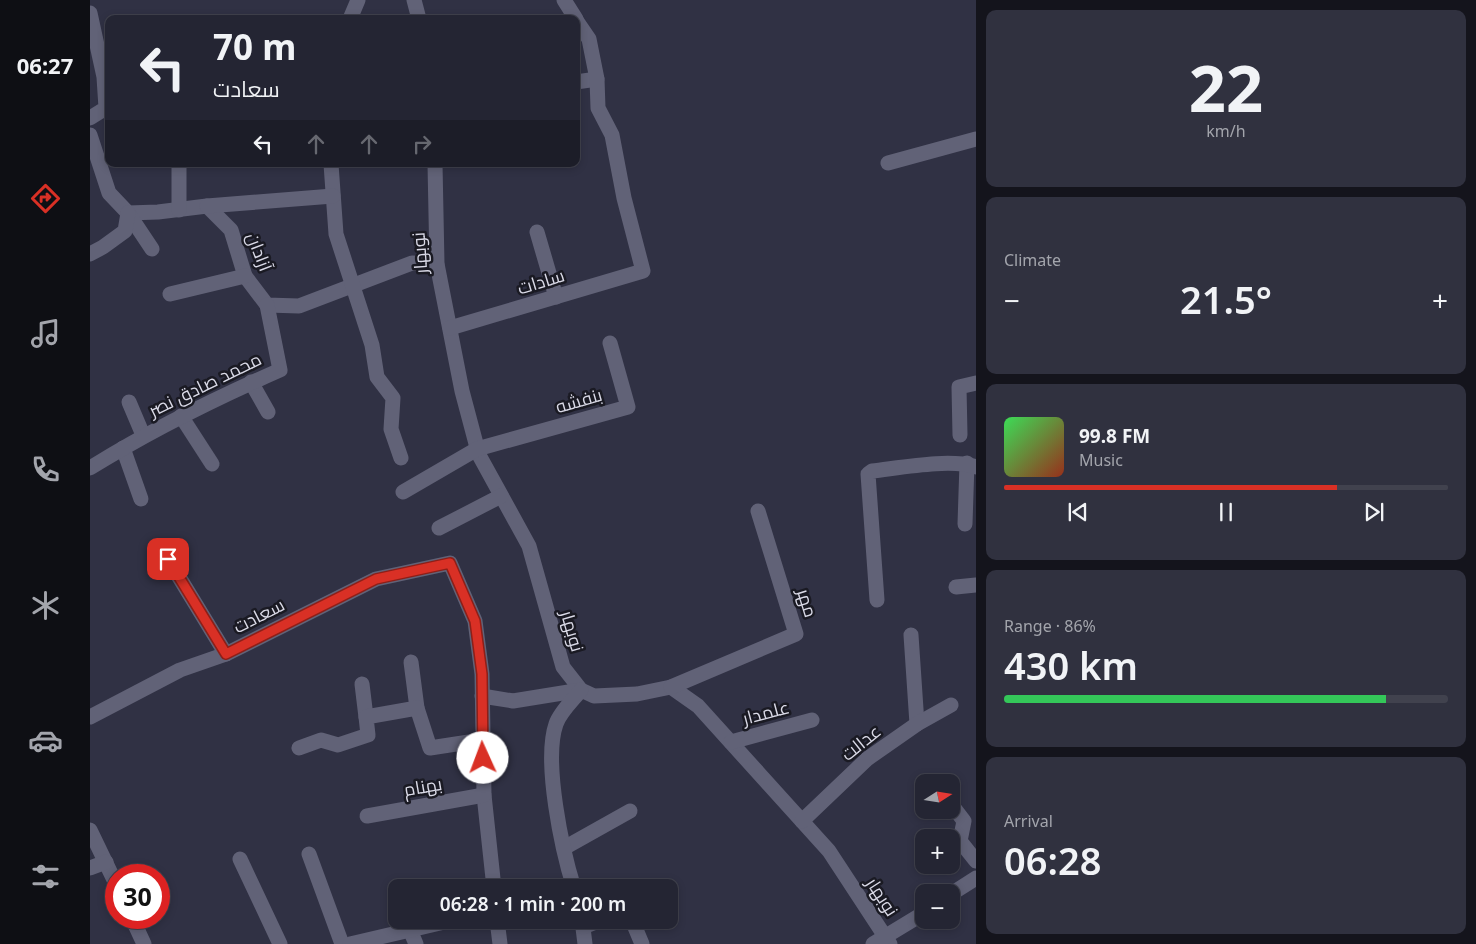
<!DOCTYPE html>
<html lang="en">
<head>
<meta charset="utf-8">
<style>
	:root { --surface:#242533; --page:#30313f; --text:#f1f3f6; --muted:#a3a5ac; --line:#41424e; --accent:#d93025 }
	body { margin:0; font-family:"Noto Sans",Cairo,sans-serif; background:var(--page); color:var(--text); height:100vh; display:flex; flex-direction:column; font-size:19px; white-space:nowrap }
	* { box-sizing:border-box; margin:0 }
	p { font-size:16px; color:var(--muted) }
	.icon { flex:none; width:28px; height:28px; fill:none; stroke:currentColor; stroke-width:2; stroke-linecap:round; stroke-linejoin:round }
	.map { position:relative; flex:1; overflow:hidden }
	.sheet { display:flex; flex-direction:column; gap:10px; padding:10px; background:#14141c; width:500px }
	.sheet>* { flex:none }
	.hud { position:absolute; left:15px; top:15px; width:475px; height:152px; border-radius:10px; box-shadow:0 2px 8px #0003,0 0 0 1px var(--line); background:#242533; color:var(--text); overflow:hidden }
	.needle { width:32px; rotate:78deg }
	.fabs { position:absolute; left:825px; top:774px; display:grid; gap:10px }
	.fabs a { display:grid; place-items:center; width:45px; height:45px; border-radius:10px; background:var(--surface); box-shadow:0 2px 8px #0003,0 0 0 1px var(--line); font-size:25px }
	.speed { position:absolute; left:15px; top:864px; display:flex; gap:10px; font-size:25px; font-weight:700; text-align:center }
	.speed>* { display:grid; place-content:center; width:65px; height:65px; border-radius:50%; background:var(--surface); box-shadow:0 2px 8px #0003,0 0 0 1px var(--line); line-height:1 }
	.speed .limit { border:8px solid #d22; background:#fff; color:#111 }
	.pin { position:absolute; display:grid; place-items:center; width:42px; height:42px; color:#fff; margin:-21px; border-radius:10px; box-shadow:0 2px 8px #0006 }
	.me { position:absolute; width:55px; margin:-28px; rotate:358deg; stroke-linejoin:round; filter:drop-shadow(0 0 4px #0008) }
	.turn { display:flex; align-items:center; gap:18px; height:105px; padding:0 25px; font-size:22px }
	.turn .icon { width:65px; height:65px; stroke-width:2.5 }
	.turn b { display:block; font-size:35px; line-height:42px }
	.lanes { display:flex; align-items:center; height:48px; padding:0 25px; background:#0003; justify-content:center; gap:25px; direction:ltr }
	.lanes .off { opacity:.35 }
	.big { font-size:38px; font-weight:600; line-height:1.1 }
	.sheet .tile { flex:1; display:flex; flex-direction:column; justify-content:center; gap:8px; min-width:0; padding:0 18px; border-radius:10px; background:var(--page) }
	.sheet .dial { align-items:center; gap:0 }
	.dial b { font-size:65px; line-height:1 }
	.song { display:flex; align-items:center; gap:15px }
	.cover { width:60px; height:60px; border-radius:8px; background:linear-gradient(135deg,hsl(130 70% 55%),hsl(10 70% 35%)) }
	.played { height:5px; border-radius:2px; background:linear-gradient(90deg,var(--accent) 75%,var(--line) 75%) }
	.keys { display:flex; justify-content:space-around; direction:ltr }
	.heat { display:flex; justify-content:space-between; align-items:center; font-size:28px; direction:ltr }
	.charge { height:8px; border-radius:4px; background:linear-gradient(90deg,#34c759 86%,var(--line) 0) }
	.trip { position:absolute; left:298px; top:879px; width:290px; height:50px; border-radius:10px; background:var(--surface); box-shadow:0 2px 8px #0003,0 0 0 1px var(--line); font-weight:600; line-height:50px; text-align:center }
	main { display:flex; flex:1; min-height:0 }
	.dock { display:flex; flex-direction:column; width:90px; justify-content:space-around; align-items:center; background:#0e0f14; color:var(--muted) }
	.dock .icon { width:35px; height:35px }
	.dock .active { color:var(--accent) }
	.dock b { font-size:22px; color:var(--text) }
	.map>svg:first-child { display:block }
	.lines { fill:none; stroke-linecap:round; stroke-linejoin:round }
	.minor { stroke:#616277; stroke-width:15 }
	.route-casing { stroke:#8d1f18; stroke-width:12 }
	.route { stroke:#d93025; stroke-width:9 }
	.labels { text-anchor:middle; stroke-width:5; stroke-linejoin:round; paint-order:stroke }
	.street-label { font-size:18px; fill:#dadae7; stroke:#1a1a23 }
</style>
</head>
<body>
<main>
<nav class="dock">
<b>06:27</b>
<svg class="icon active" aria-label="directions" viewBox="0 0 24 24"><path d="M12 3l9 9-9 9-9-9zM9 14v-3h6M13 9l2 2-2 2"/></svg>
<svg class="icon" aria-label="music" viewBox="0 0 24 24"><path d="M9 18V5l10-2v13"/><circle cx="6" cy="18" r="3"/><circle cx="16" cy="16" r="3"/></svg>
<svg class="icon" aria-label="phone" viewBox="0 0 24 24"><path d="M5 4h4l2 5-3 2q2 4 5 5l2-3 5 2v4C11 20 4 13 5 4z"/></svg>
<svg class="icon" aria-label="climate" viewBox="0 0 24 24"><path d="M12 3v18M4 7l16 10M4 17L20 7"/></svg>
<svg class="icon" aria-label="car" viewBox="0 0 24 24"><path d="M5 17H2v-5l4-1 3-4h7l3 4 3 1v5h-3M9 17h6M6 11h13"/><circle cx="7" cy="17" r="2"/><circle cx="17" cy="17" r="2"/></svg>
<svg class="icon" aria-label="filters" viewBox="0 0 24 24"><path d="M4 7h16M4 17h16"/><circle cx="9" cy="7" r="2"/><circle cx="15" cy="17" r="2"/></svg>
</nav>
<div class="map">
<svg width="886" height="944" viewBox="0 0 886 944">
	<rect width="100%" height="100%" fill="#303144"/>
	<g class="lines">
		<g class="minor">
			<polyline points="324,0 329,19"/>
			<polyline points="474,0 486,19"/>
			<polyline points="0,13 14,77 16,108 0,118"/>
			<polyline points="260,19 268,0"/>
			<polyline points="486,82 507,79"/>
			<polyline points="0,135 19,193 38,213 68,212 117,206 141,230 155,276 177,305 209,306 322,263 347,264"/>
			<polyline points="798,163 886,139"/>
			<polyline points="89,164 89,210"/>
			<polyline points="241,164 246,234 282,345 287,377 303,398 301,429 311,458"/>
			<polyline points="345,164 347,264 372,391 389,455 439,546 473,667 491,690 504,696 547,694 581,687 608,706 739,851 800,944"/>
			<polyline points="117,206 243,196"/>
			<polyline points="38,213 62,249"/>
			<polyline points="447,232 466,297"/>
			<polyline points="0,254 13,247 35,231 38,213"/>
			<polyline points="80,294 155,276"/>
			<polyline points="360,328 553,271 534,198 522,135 508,108 507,79 499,39 486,20"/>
			<polyline points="161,382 178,412"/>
			<polyline points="39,402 53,435"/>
			<polyline points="91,416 122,464"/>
			<polyline points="870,435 869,387 886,383"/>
			<polyline points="33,448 51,499"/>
			<path d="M0,468C61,430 124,399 190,370L177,305"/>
			<polyline points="313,492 387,449 538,407 520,343"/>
			<polyline points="875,524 877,463"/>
			<polyline points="349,528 411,496"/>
			<polyline points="78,559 136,654"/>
			<polyline points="866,587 886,585"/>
			<path d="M787,600L778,474L782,471C809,468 861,458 886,467"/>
			<polyline points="821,635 827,724"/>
			<polyline points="321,662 327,708"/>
			<polyline points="272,684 276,717"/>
			<polyline points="581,687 706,634 668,511"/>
			<polyline points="392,696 423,701 491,690"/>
			<polyline points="0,717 90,670 136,654 286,579 360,563 385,621 392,674 394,795 404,888"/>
			<polyline points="641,742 722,720"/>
			<polyline points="209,748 231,740 248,745 278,735 276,717 327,708 340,748 392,740"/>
			<polyline points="861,804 874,821 870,841 886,861"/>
			<polyline points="277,816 394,795"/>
			<polyline points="712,821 777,759 827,724 861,705"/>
			<polyline points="0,830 26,884"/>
			<polyline points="474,848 540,811"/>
			<polyline points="219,854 252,944"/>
			<polyline points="150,859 190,944"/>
			<polyline points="0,868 16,862"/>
			<path d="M484,888C472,850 453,761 466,724C470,712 483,700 491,690"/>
			<polyline points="861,894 886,878"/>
			<polyline points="42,918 54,944"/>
			<polyline points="407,920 410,944"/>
			<polyline points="492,920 495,944"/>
			<polyline points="542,920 552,944"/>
			<polyline points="493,927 511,920"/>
			<polyline points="320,930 326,944"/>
			<polyline points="260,944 363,920"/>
			<polyline points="783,944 834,913"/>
		</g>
	</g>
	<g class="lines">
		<g class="route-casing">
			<polyline id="route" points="78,559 136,654 286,579 360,563 385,621 392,674 393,758"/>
		</g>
		<use href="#route" class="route"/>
	</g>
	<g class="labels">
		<g class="street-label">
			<text transform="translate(169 252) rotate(69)" y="6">آزادان</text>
			<text transform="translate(330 253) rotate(-94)" y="6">نوبهار</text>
			<text transform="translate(451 282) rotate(-17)" y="6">سادات</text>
			<text transform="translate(115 385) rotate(-26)" y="6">محمد صادق نصر</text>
			<text transform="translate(489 401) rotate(-16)" y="6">بنفشه</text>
			<text transform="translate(717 603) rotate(73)" y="6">مهر</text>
			<text transform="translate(169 616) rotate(-27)" y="6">سعادت</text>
			<text transform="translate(482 631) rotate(74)" y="6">نوبهار</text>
			<text transform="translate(676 713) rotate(-15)" y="6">علمدار</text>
			<text transform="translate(771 743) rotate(-39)" y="6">عدالت</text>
			<text transform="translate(333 787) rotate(-10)" y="6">بهنام</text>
			<text transform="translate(792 897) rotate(57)" y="6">نوبهار</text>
		</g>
	</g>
</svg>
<div class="fabs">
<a><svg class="needle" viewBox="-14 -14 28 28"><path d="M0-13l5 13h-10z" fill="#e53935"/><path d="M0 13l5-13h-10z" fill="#a3a5ac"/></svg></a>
<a>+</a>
<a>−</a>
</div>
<div class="speed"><div class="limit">30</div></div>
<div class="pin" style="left:78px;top:559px;background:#d93025"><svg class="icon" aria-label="arrive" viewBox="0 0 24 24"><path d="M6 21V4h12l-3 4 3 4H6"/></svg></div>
<svg class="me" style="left:393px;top:758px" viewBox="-20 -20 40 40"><circle r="19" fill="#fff"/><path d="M0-13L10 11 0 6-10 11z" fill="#d93025"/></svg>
<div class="trip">06:28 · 1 min · 200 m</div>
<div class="hud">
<div class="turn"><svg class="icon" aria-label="left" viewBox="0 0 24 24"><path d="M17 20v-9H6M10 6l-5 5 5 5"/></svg><div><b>70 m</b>سعادت</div></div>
<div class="lanes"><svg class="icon" aria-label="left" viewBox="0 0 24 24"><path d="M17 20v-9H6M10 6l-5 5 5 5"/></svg><svg class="icon off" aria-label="ahead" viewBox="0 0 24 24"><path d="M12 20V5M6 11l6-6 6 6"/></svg><svg class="icon off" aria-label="ahead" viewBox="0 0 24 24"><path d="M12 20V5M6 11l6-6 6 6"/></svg><svg class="icon off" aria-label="right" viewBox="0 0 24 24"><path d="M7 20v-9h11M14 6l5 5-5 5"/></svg></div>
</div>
</div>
<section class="sheet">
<div class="tile dial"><b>22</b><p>km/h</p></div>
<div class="tile"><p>Climate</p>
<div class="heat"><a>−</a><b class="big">21.5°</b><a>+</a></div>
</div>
<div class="tile">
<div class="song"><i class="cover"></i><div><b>99.8 FM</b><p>Music</p></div></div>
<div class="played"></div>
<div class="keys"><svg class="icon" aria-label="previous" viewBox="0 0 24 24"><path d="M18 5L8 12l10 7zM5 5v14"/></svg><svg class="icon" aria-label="pause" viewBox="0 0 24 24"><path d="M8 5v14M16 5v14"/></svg><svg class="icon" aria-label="next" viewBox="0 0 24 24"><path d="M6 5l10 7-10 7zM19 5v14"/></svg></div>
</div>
<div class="tile"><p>Range · 86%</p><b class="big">430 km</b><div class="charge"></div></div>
<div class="tile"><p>Arrival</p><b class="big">06:28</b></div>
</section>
</main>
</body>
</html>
